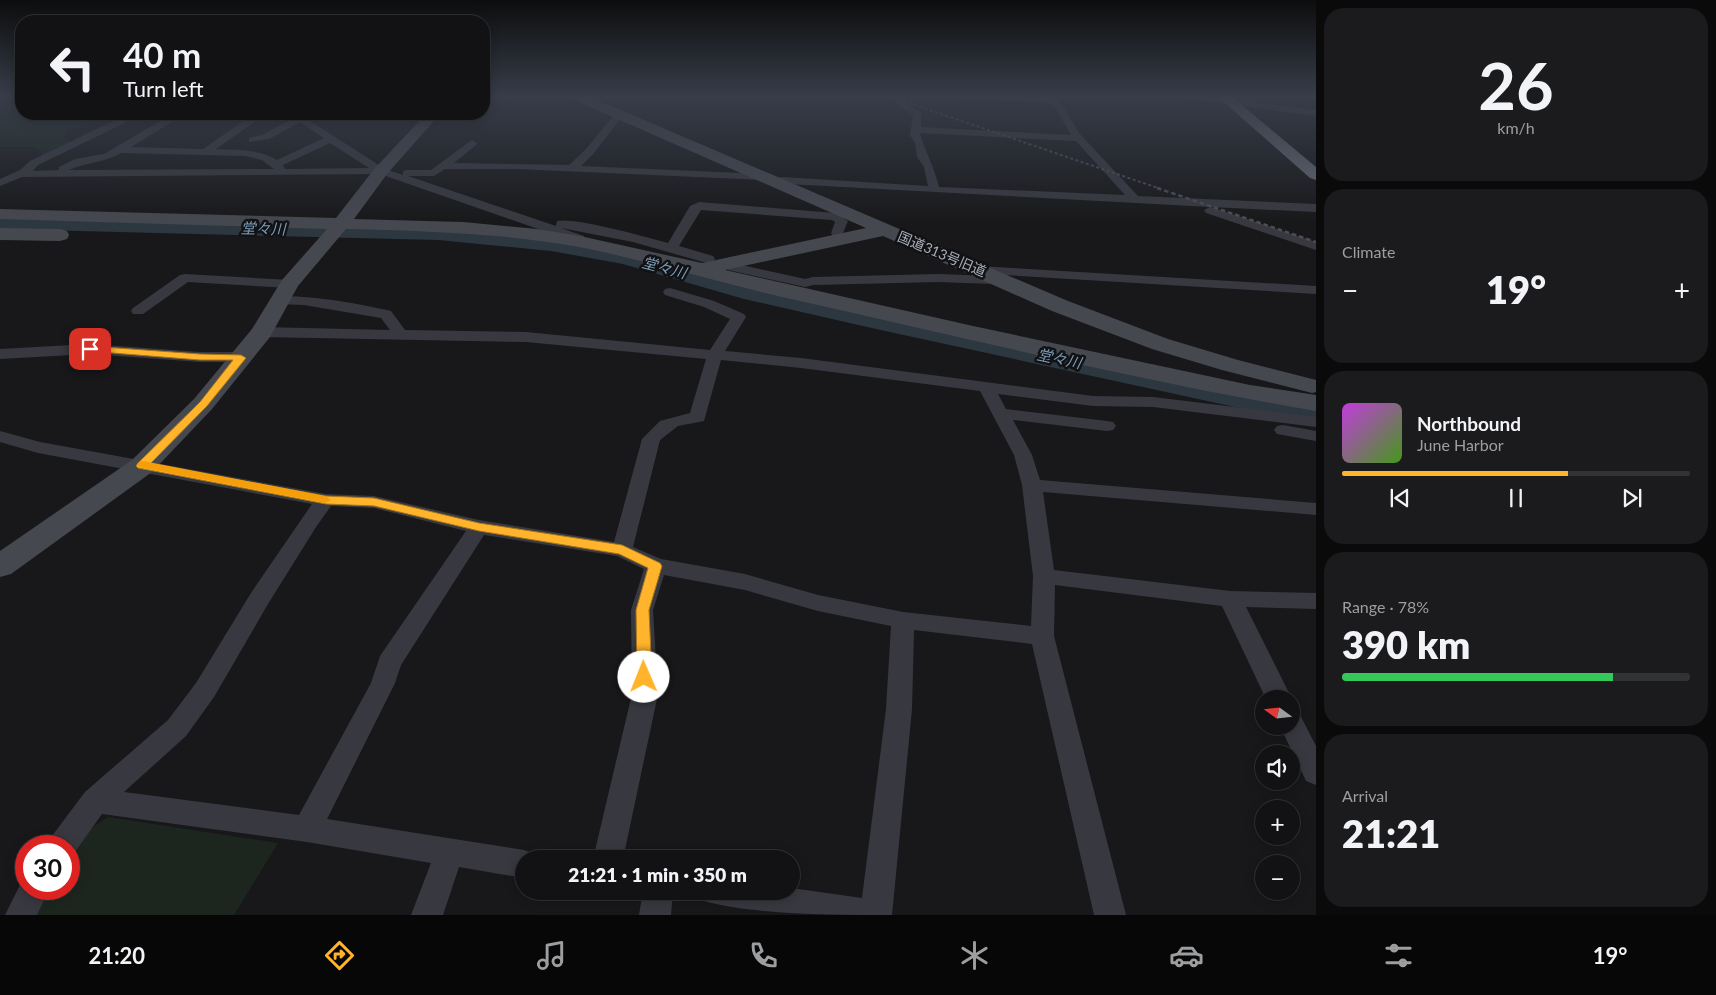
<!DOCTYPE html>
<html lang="en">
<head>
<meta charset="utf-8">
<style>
	:root { --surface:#121214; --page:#1b1b1d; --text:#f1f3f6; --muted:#9c9ea0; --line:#313234; --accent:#ffb42b }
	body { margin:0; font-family:Lato,"Noto Sans JP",sans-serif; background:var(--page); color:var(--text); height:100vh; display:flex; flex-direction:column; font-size:19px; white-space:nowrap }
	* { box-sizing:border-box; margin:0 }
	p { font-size:16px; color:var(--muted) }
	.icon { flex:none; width:28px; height:28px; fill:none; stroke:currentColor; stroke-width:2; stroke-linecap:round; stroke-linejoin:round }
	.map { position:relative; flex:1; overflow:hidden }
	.side { display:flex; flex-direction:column; gap:8px; padding:8px; background:#0a0a0b; width:400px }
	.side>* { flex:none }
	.guide { position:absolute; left:15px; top:15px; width:475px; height:105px; border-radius:20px; box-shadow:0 2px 12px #0003,0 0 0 1px var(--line); background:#121214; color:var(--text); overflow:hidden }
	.needle { width:32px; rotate:285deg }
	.buttons { position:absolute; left:1255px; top:690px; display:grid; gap:10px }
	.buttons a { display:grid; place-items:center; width:45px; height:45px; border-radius:50%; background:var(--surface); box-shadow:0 2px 12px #0003,0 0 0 1px var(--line); font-size:25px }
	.speed { position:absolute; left:15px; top:835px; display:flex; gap:10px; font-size:25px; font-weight:700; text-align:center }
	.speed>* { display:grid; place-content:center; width:65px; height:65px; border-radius:50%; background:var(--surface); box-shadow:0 2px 12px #0003,0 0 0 1px var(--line); line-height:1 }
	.speed .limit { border:8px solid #d22; background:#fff; color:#111 }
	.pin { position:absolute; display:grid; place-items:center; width:42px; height:42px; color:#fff; margin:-21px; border-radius:10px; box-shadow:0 2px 8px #0006 }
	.me { position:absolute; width:55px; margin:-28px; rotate:359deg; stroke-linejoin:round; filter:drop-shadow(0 0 4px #0008) }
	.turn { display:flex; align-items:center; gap:18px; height:105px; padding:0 25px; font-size:22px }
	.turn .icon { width:65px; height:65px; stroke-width:2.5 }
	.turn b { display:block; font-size:35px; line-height:42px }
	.big { font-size:38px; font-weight:800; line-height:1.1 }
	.side .card { flex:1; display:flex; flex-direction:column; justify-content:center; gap:8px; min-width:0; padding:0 18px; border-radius:20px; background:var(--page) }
	.side .dial { align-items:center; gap:0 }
	.dial b { font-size:65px; line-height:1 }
	.song { display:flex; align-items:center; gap:15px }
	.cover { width:60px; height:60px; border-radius:8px; background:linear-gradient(135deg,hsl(290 70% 55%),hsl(100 70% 35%)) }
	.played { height:5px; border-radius:2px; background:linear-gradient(90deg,var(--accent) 65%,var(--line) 65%) }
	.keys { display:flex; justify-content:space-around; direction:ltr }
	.heat { display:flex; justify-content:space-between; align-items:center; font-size:28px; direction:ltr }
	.charge { height:8px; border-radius:4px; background:linear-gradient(90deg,#34c759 78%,var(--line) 0) }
	.trip { position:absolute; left:515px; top:850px; width:285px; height:50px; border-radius:25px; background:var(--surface); box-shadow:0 2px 12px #0003,0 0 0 1px var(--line); font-weight:800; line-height:50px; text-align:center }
	.tab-bar { display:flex; height:80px; justify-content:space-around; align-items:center; background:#070708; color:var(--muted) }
	.tab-bar .icon { width:35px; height:35px }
	.tab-bar .selected { color:var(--accent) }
	.tab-bar b { font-size:22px; color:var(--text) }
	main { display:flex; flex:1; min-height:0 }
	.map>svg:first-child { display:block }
	.green { fill:#1d261e }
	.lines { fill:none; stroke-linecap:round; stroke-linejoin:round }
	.river { fill:#2c3740; fill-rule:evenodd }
	.street { fill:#383940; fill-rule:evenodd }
	.secondary { fill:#464850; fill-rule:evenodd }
	.highway { fill:#646771; fill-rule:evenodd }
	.rail-far1 { stroke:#4b4d55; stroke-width:2; stroke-dasharray:3 2.5; stroke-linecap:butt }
	.rail { stroke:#4b4d55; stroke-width:2.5; stroke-dasharray:4.5 3; stroke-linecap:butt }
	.route { fill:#ffb42b; stroke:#a6751c }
	.slow { fill:#f59e0b }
	.labels { text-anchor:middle; stroke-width:5; stroke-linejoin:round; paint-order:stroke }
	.far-street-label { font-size:14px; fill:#a8aebb; stroke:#121215 }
	.far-water-label { font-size:15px; font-style:italic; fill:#7c9eb9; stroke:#121215 }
</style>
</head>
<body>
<main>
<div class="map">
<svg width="1316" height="915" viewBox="0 0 1316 915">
	<rect width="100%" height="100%" fill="#18181a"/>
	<g class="green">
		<polygon points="0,96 21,96 21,114 70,114 59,120 92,118 89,124 68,130 64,137 72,143 53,148 57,152 41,156 41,150 31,147 0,147"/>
		<polygon points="108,817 278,843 234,915 34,915 46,889 69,889 69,853 84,833"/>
	</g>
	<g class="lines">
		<polygon class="river" points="0,215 438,226 551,237 626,250 758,286 876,313 1235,387 1316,402 1316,422 1235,407 876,329 744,299 623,264 551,251 438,240 0,229"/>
		<g class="street">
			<path d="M890,96L905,97L906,99L904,102L921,112V127L1071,135L1054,105L1040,102L964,99L960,96H1040L1060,101L1079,133L1138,196L1316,204V212L1211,207L1316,242V250L1206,213L1204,210L1210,207L770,183L768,181L770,179L783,177L928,186L924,167L917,157L915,143L910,135L913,115L896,104V100ZM920,133L1076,141L1125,195L939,187C934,167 925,151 920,133Z"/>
			<polygon points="1186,96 1210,96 1316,110 1316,116 1190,99"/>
			<path d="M622,113L625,114V118L620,119L594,153L581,166L764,174L770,177L764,180L517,169H445L434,176H408L556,226L557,221C575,217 646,237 668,243L690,206L699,202L835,213L848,221L843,233L847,239L841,243L836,242L831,233L835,222L832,220L701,210L679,246L713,256L715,259L713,262H703L633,242L561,228L584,236L586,242L580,246L575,245L573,241L380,174L22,177L0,186V179L20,170L30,161L128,114H299L385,169L403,175V171L407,170H431L472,140L477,143L476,145L454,163L569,165L586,149L614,115ZM137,117H167L104,154L75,159L59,167V170L33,171L38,165ZM180,117L248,118L203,149L131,147ZM260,118L292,119L262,135L249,138V142L269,139L300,122L324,138L277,160C259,149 237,150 216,149ZM330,143L369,168L285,169L283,165ZM121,153L246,156L262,160L274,169L69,170C86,162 104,163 121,153Z"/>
			<polygon points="733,263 805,279 813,277 938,274 994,276 1001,280 994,284 938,282 813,285 805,287 728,270 726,267"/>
			<polygon points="978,266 1316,286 1316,294 973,273 971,270 973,267"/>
			<polygon points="185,274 289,280 296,284 289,288 188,282 143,314 133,314 131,311 133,308 180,275"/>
			<path d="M670,288L714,301L744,314L746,317L725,351L801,358L1093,396L1153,397L1316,417V427L1153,407L1093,406L998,394L1006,409L1107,421L1113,422L1116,426L1113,430L1107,431L1013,420L1032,455L1040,480L1316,503V515L1043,492L1054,570L1230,591L1316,593V609L1246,607L1292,699L1291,700L1266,699L1222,606L1055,585L1054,636L1126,915H1094L1032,644L914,630L912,709L892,915C836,915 755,915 704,901L700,891H791V888L862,898L886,709L891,626L818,611L745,590L664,575L653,610L658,694L623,859H593L632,694L631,610L644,569L617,556L484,535L401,665L395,683L327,819L524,850L535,854L537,859H524V878L459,867L443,915H411L431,863L307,842L102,814L72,856L69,857V846H47L52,836L85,792L168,720L196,683L251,593L312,504L38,453L0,442V431L40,442L326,494L374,496L479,520L614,542L642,439L660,421L690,413L706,359L526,342L262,337L257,335L254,332L257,329L262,327L390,330L381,318L304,305L275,304L273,301L275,298C298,292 366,305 391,311L405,330L526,332L710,350L730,319L704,307L665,295L663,292L665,289ZM721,360L801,368L980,391L1014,455L1022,485L1033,576L1031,626L903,612L818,595L745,574L661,559L633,547L660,440L678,426L704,421ZM331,506L374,508L466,531L380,656L371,683L299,815L124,792L186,736L214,697L268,604L316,527Z"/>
			<polygon points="90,344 200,352 241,352 247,354 249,357 247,360 241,362 200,362 90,354 0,359 0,349"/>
			<polygon points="1283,425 1316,431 1316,441 1277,434 1274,430 1277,426"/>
			<polygon points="1291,712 1300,715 1316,746 1316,785 1306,781 1280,726 1291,726"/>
			<polygon points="26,877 26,889 49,889 37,915 5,915 23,879"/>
			<polygon points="643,891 673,891 671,915 639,915"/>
		</g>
		<g class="secondary">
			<path d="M571,96H588L1068,301L1168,339L1238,360L1316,380V392L1312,393L1222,370L1152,349L1052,311L883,236L725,270L973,326L1250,385L1316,395V411C1140,381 965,338 791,299C720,283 650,261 579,247C502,233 424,231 346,229L298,286L270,337L212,409L152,472L11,574L0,577V551L132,460L194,399L252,329L282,280L327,229L0,219V209L336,218L375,168L426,114H440L387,174L354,219L463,222L537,229L580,236L702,263L866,228L572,99Z"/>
			<polygon points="0,228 60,229 67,231 69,235 67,239 60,241 0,240"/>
		</g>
		<polygon class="highway" points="1217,96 1231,96 1316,167 1316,180 1310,178"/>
		<polyline class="rail-far1" points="888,96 1161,189"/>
		<polyline class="rail" points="1157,188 1316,242"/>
	</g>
	<linearGradient id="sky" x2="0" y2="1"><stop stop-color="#0d0d0e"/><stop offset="0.43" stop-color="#373d49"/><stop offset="1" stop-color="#373d49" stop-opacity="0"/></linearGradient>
	<rect width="1316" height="224" fill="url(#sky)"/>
	<polygon class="route" points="90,346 200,354 241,355 246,358 207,406 150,464 326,496 374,498 479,523 622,545 660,563 662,566 649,610 652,677 649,681 644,683 639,681 637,677 636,610 648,568 619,554 479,531 374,506 326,504 138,468 136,466 138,463 200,402 233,360 200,360 87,351 87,347"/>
	<polygon class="slow" points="143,461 325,496 331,500 325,503 139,467 137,465 139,462"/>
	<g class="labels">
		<g class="far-street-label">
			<text transform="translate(942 254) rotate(23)" y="5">国道313号旧道</text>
		</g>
		<g class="far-water-label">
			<text transform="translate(263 229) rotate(1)" y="5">堂々川</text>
			<text transform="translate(664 268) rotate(15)" y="5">堂々川</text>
			<text transform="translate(1059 359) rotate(12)" y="5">堂々川</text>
		</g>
	</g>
</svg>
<div class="buttons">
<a><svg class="needle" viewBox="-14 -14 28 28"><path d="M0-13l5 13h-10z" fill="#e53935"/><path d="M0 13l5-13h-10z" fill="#9c9ea0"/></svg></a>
<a><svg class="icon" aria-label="sound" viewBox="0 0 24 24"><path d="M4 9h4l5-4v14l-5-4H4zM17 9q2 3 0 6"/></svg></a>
<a>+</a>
<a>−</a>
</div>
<div class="speed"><div class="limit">30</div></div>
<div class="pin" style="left:90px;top:349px;background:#d93025"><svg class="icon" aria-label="arrive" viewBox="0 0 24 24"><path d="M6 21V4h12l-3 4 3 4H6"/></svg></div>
<svg class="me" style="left:644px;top:677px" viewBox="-20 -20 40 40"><circle r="19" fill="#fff"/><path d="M0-13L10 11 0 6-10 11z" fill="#ffb42b"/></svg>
<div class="trip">21:21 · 1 min · 350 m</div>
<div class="guide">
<div class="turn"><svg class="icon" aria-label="left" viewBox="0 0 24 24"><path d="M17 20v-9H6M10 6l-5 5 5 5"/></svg><div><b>40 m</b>Turn left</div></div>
</div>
</div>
<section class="side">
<div class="card dial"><b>26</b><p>km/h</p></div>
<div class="card"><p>Climate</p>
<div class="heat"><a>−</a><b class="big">19°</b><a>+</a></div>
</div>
<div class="card">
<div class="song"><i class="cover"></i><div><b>Northbound</b><p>June Harbor</p></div></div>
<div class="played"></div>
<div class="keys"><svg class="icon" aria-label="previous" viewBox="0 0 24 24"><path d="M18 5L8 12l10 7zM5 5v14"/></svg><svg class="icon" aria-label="pause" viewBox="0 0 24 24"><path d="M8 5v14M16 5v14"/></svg><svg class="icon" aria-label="next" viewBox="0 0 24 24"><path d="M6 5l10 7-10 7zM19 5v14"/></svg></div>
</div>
<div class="card"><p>Range · 78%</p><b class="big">390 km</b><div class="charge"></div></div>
<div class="card"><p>Arrival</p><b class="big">21:21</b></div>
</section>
</main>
<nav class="tab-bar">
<b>21:20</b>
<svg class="icon selected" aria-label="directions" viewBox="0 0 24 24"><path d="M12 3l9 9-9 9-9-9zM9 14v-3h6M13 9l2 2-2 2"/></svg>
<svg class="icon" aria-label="music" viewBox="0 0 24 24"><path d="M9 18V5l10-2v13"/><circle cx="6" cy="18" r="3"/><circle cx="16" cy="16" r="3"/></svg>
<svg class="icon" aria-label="phone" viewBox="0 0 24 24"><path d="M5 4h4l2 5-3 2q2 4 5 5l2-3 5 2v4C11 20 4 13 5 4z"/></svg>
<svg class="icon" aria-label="climate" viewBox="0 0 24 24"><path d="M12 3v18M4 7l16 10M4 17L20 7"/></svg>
<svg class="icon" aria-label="car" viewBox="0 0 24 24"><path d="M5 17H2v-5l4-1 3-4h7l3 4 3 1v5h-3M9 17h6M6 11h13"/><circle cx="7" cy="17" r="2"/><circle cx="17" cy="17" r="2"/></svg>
<svg class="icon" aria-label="filters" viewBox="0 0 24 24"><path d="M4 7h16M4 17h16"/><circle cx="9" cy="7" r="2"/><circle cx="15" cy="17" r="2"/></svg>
<b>19°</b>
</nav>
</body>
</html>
